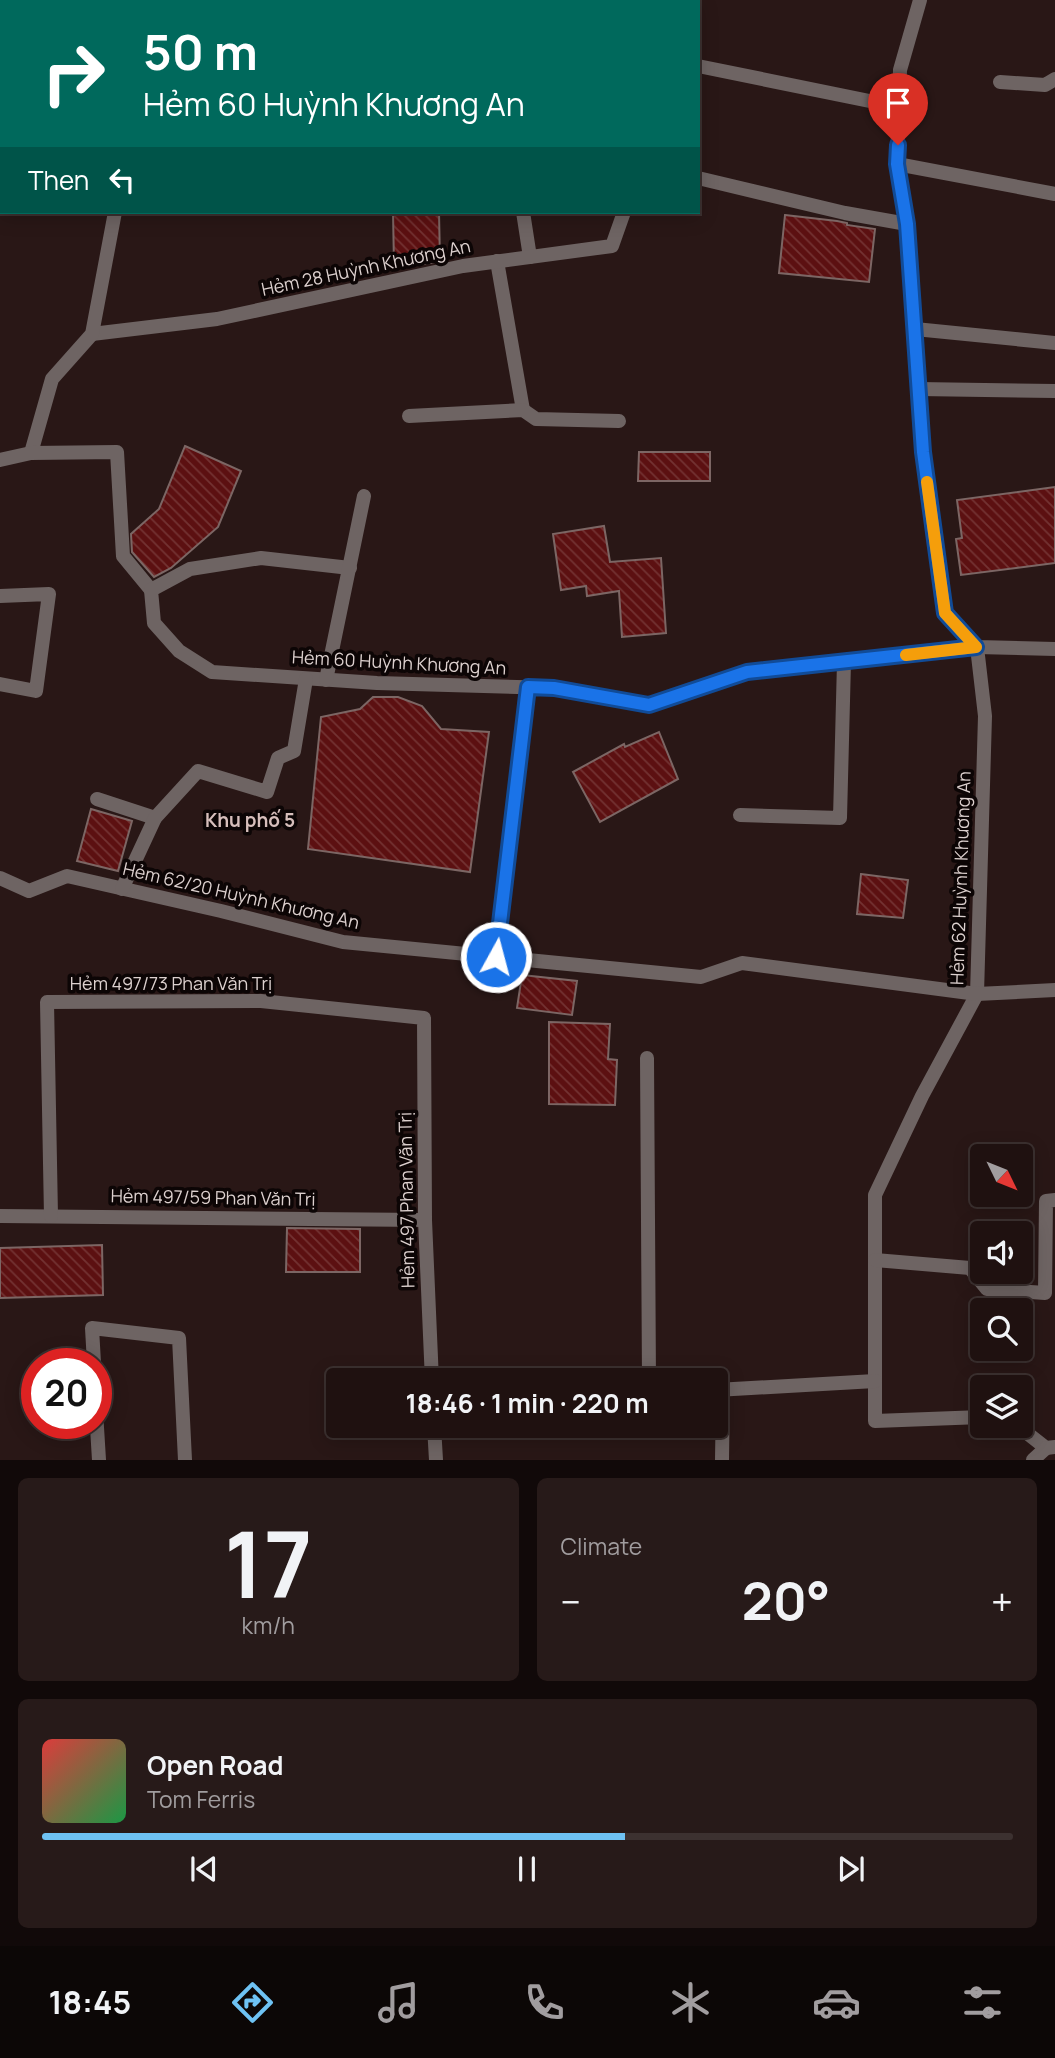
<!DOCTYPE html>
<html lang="en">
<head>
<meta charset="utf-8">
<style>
	:root { --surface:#1f1110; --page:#271a19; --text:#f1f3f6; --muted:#a19d9f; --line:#3c3130; --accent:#6ec2f3 }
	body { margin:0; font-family:Manrope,sans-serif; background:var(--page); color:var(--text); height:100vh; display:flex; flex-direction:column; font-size:26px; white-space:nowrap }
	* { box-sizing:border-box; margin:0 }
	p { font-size:23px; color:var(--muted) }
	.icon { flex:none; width:38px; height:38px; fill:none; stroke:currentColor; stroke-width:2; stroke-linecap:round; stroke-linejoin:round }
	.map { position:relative; height:1460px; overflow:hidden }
	.side { display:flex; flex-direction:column; gap:18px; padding:18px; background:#110909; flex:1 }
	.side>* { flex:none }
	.top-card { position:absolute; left:0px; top:0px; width:700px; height:214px; box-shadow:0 4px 18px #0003,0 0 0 2px var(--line); background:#00695c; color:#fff; overflow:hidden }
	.needle { width:46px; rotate:133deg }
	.buttons { position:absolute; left:970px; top:1144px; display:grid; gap:14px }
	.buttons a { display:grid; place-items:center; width:63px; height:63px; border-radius:7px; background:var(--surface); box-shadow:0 4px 18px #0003,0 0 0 2px var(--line); font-size:35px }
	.speed { position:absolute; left:21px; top:1348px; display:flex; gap:14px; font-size:35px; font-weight:700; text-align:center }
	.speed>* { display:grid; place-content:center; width:91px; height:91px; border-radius:50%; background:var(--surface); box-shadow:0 4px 18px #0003,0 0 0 2px var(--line); line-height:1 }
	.speed .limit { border:10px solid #d22; background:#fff; color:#111 }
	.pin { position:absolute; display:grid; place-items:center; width:60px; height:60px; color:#fff; margin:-72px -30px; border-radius:50% 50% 50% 0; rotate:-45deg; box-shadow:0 0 7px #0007 }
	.pin .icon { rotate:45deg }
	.me { position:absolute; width:77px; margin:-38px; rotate:7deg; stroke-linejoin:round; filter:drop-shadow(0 0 5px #0008) }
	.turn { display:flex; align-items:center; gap:24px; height:147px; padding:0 28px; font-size:32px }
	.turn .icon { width:91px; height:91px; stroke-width:2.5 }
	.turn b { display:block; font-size:49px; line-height:60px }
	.then { display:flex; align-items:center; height:66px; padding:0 28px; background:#0003; gap:14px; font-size:26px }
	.big { font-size:52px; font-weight:700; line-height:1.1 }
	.side .tile { flex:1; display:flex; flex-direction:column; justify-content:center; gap:10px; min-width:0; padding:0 24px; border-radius:10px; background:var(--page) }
	.side .dial { align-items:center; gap:0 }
	.dial b { font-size:91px; line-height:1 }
	.song { display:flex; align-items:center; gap:21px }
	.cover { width:84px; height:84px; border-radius:10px; background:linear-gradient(135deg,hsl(0 70% 55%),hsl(140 70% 35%)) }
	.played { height:7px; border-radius:4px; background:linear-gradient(90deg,var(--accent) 60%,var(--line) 60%) }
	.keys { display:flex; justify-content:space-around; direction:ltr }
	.heat { display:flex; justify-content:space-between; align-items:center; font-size:38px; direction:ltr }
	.side .tiles { flex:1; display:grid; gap:18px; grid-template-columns:1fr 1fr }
	.tile:last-child { grid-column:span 2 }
	.trip { position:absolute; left:326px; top:1368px; width:402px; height:70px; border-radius:7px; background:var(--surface); box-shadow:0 4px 18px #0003,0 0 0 2px var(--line); font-weight:700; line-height:70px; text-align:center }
	.tabs { display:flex; height:112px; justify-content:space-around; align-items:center; background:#0c0706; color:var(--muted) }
	.tabs .icon { width:49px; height:49px }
	.tabs .current { color:var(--accent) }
	.tabs b { font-size:32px; color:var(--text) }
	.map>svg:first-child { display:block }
	.building { fill:url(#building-back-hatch); stroke:#7c6664; stroke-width:2 }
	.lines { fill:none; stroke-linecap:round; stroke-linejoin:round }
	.service { stroke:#6e6463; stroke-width:14 }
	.minor { stroke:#6e6463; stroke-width:14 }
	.route-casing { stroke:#114b97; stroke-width:18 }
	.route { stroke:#1a73e8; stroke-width:12 }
	.slow { stroke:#f59e0b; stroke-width:12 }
	.labels { text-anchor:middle; stroke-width:7; stroke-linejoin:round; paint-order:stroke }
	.street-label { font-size:18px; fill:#dcd0ce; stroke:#0c0505 }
	.neighbourhood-label { font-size:19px; font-weight:bold; fill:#d6bebb; stroke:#0c0505 }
</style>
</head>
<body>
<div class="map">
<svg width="1055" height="1460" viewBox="0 0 1055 1460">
	<defs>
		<pattern id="building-back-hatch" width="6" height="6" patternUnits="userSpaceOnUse" patternTransform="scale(1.75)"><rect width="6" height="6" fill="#5c1011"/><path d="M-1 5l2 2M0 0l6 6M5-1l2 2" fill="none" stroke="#733232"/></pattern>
	</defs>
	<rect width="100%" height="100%" fill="#291716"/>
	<g class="building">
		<polygon points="393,212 439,212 440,261 425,264 394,265"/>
		<polygon points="785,215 837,221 847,223 847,225 875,229 869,282 779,273"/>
		<polygon points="185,446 241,471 218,527 171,568 154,577 132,552 131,534 159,509"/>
		<polygon points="639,452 710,452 710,481 638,481"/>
		<polygon points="1055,487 1055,563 961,575 956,539 962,538 957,500"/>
		<polygon points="604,526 610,562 661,558 666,633 622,637 619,591 587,596 586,586 561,590 553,534"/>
		<polygon points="373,697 398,697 422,706 441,729 489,732 470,872 308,849 321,717 360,709"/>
		<polygon points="659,732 678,779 600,822 573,772 624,744 625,747"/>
		<polygon points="91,809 132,821 118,871 77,861"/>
		<polygon points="861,874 908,880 903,918 857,914"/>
		<polygon points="522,975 577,981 572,1015 517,1008"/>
		<polygon points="549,1022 610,1024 608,1059 617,1060 615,1105 549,1104"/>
		<polygon points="287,1228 360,1229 360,1272 286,1272"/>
		<polygon points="102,1245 103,1295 0,1298 0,1248"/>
	</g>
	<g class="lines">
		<g class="service">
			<polyline points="32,2 33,0"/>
			<polyline points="410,2 410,0"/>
			<polyline points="0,62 2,59"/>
			<polyline points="698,66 899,107"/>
			<polyline points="0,113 2,114"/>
			<polyline points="698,178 845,213 907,224"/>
			<polyline points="523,212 530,257"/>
			<polyline points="497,261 523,410"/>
			<polyline points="92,334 217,319 463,266 612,246 624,212"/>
			<polyline points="918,389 1055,391"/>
			<polyline points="409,416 523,410 536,419 619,421"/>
			<polyline points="31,453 52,379 92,334 115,212"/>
			<polyline points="0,460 31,453 117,452 123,556 151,590"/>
			<polyline points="350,568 261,558 190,569 151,590 154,623 179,651 212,672 377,683 554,688 649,705 747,672 977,647 985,716 977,994 922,1096 875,1195 875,1421 982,1417"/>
			<polyline points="0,596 49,594 36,691 0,684"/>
			<polyline points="326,680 364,496"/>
			<polyline points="97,799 155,818"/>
			<polyline points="0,878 29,891 67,876 221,911 343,942 701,977 742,963 977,994 1055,990"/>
			<polyline points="122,889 155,818 198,771 267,792 278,758 294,751 306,679"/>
			<polyline points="496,957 528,687"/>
			<polyline points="647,1058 649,1381"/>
			<polyline points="875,1260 970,1268 987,1289 1045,1293 1046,1201 1055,1200"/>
			<polyline points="94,1363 92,1328 179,1338 185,1460"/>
			<polyline points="716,1390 875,1381"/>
			<polyline points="96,1411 99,1460"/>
			<polyline points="1018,1426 1046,1448 1055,1447"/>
			<polyline points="722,1460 723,1389"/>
			<polyline points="1033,1460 1046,1448"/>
		</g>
		<g class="minor">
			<polyline points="920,0 900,70 897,164 907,224 923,452 945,613 977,647 1055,649"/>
			<polyline points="1000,82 1045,85 1055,79"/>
			<polyline points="897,164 1055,194"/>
			<polyline points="915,329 1055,343"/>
			<polyline points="740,815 840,818 844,662"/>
			<polyline points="0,1216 425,1220"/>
			<polyline points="51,1216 47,1002 261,1001 424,1018 425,1220 432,1381"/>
			<polyline points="434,1426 436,1460"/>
		</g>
	</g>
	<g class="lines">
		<g class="route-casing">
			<polyline id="route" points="496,957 528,687 554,688 649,705 747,672 976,647 945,613 923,452 907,224 897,164 898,145"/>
		</g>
		<use href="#route" class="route"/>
		<polyline class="slow" points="906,655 976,647 945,613 927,482"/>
	</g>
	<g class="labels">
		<g class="street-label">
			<text transform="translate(366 268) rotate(-12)" y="6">Hẻm 28 Huỳnh Khương An</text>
			<text transform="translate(399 663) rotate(3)" y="6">Hẻm 60 Huỳnh Khương An</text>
			<text transform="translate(961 878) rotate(-88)" y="6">Hẻm 62 Huỳnh Khương An</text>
			<text transform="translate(241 896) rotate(13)" y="6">Hẻm 62/20 Huỳnh Khương An</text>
			<text x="171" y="990">Hẻm 497/73 Phan Văn Trị</text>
			<text transform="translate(213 1198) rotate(1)" y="6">Hẻm 497/59 Phan Văn Trị</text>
			<text transform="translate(407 1200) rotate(-91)" y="6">Hẻm 497 Phan Văn Trị</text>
		</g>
		<g class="neighbourhood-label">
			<text x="250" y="827">Khu phố 5</text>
		</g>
	</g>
</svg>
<div class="buttons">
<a><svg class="needle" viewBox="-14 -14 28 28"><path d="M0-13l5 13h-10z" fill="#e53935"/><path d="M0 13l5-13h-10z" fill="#a19d9f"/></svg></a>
<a><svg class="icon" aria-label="sound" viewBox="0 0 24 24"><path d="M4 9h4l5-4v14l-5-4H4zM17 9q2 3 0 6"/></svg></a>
<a><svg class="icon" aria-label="search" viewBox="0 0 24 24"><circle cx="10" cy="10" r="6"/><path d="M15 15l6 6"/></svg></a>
<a><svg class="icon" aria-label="layers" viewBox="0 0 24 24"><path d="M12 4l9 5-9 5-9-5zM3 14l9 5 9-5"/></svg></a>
</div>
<div class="speed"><div class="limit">20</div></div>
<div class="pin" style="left:898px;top:145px;background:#d93025"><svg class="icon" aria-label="arrive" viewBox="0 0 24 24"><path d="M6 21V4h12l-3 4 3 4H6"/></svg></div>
<svg class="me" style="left:496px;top:957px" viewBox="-20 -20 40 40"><circle r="17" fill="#1a73e8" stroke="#fff" stroke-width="3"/><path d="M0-11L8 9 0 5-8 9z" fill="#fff"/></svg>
<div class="trip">18:46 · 1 min · 220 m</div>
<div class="top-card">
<div class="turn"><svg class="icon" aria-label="right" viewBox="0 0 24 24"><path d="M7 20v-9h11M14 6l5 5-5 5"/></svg><div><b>50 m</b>Hẻm 60 Huỳnh Khương An</div></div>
<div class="then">Then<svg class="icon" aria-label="left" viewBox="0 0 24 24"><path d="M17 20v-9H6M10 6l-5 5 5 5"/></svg></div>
</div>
</div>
<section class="side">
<div class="tiles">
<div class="tile dial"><b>17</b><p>km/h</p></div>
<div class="tile"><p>Climate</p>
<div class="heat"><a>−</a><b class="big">20°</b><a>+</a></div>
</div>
<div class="tile">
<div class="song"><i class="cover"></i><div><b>Open Road</b><p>Tom Ferris</p></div></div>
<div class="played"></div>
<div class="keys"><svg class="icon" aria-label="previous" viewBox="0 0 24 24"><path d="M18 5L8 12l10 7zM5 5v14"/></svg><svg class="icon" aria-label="pause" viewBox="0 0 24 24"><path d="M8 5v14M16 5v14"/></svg><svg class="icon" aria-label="next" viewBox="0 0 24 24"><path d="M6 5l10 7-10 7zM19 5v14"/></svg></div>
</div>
</div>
</section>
<nav class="tabs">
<b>18:45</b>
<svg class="icon current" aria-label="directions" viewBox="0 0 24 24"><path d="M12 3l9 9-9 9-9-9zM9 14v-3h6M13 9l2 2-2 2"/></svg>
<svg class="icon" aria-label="music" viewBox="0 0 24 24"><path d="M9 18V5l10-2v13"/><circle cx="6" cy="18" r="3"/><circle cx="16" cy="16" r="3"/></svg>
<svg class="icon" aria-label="phone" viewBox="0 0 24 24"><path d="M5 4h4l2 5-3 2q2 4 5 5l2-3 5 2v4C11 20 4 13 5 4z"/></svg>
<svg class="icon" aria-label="climate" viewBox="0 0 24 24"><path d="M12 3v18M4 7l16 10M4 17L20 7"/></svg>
<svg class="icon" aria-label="car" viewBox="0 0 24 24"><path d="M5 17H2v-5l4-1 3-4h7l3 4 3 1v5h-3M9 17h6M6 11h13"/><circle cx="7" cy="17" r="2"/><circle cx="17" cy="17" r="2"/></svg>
<svg class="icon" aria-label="filters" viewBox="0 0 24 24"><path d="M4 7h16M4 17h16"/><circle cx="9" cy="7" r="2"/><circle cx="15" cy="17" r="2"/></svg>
</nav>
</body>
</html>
